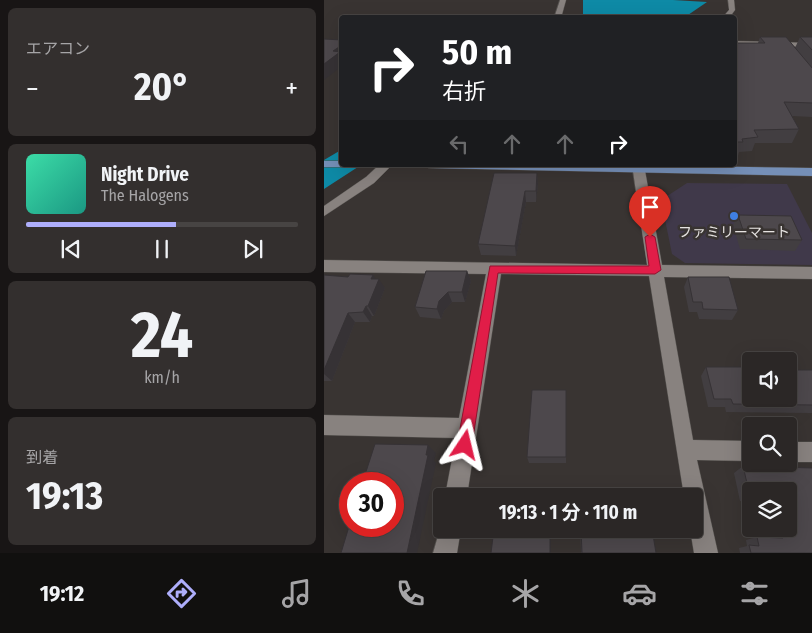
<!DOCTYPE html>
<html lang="ja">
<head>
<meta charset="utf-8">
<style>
	:root { --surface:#2b2726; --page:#332f2e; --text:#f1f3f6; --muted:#a6a5a7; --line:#474443; --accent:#aeaefb }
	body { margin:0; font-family:"Fira Sans Condensed","Noto Sans JP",sans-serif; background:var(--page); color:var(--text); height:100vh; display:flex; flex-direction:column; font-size:19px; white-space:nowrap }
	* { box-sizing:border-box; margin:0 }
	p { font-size:16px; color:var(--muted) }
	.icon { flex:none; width:28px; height:28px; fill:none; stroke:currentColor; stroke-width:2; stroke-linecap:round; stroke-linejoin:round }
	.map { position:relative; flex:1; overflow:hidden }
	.side { display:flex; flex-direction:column; gap:8px; padding:8px; background:#181515; width:324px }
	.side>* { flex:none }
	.top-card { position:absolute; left:15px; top:15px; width:398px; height:152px; border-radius:5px; box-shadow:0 5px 20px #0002,0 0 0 1px var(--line); background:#202124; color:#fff; overflow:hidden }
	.controls { position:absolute; left:418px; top:352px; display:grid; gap:10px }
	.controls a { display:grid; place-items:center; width:55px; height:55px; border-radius:5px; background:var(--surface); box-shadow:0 5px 20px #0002,0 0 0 1px var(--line); font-size:25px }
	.speed { position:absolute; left:15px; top:472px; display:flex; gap:10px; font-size:25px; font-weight:700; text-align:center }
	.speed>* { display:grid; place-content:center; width:65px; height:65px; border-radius:50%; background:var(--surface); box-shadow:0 5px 20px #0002,0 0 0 1px var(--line); line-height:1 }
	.speed .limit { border:8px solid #d22; background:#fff; color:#111 }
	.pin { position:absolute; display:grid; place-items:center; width:42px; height:42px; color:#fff; margin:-51px -21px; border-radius:50% 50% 50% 0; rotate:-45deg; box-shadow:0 0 5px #0007 }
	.pin .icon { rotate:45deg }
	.me { position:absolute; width:55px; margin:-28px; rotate:10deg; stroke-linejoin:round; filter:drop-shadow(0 0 4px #0008) }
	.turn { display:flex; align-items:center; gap:18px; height:105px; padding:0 20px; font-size:22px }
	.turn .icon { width:65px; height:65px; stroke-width:2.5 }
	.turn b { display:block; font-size:35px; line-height:42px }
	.lanes { display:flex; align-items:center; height:48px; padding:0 20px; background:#0003; justify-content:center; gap:25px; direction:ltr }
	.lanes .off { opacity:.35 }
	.big { font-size:38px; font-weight:700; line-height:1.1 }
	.side .tile { flex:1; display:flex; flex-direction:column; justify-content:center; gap:8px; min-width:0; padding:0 18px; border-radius:8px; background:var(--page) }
	.side .dial { align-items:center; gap:0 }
	.dial b { font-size:65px; line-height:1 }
	.song { display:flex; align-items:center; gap:15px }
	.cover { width:60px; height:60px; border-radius:8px; background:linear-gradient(135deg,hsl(160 70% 55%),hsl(170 70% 35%)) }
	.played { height:5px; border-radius:2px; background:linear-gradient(90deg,var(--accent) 55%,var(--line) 55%) }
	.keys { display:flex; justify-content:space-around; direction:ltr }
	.heat { display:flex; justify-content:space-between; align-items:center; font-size:28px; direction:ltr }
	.trip { position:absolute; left:109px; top:488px; width:270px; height:50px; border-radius:5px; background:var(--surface); box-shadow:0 5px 20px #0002,0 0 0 1px var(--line); font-weight:700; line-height:50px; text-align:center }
	.tabs { display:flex; height:80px; justify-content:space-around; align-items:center; background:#11100f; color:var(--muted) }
	.tabs .icon { width:35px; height:35px }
	.tabs .current { color:var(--accent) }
	.tabs b { font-size:22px; color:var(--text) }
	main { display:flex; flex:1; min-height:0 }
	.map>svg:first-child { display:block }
	.commercial { fill:#40394a }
	.water { fill:#0e8aa6 }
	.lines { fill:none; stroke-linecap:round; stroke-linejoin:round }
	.minor-casing { stroke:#53504d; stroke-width:1 }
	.major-casing { stroke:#53504d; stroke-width:1 }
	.minor { fill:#88827f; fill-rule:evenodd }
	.major { fill:#758fb7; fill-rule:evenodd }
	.wall { fill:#423e41 }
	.shaded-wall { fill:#363235 }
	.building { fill:#4d484c; stroke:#363235 }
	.route { fill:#e11d48; stroke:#92132f }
	.shop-dot { fill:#3f7fe0; stroke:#393432; stroke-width:2 }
	.labels { text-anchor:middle; stroke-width:5; stroke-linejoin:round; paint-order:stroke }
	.poi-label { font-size:14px; fill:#e6e3e1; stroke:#393432 }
</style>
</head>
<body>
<main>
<section class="side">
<div class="tile"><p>エアコン</p>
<div class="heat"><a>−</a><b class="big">20°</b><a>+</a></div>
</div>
<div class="tile">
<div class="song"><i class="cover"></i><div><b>Night Drive</b><p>The Halogens</p></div></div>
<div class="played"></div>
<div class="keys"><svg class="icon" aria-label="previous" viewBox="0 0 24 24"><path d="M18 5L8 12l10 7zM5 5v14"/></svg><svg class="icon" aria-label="pause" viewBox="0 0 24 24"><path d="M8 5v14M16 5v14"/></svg><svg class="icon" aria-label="next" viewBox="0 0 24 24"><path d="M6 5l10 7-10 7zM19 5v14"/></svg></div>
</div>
<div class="tile dial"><b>24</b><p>km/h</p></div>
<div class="tile"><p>到着</p><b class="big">19:13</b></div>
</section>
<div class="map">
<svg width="489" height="553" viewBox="0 0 489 553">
	<rect width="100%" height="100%" fill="#393432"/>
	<polygon class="commercial" points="363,183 463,184 488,233 488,265 361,263 348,254 337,200"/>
	<g class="water">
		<polygon points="259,0 349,0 383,2 361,17 259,18"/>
		<polygon points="17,150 18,165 37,165 0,189 0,160"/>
	</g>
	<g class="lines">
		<g class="minor-casing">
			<g id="minor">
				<polygon points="236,0 242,0 237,18 230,18"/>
				<polygon points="404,0 410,0 411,10 405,18 398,18 405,10"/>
				<polygon points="410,41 489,43 489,47 410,45"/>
				<polygon points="55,165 68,165 50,183 0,216 0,206 42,177"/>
				<polygon points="308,165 320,165 338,265 489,267 489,279 340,277 369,440 426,441 426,461 373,460 394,553 370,553 366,529 370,529 370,496 360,496 325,276 177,274 143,496 121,496 132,438 0,435 0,415 135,418 162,274 0,272 0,260 323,265"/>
				<rect x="464" y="442" width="25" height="20"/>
				<polygon points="118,522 118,529 137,529 133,553 109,553"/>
			</g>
		</g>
		<g class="major-casing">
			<g id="major">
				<polygon points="0,161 18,161 18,165 23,165 18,167 0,167"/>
				<polygon points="99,165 300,165 489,168 489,176 105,168"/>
			</g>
		</g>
		<use href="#minor" class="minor"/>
		<use href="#major" class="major"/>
	</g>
	<g class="wall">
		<polygon points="436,37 471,48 476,37 489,37 489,117 468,116 475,129 468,143 431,143 428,151 415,152 414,156 410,156 410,43 434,43"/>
		<polygon points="213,173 214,184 212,202 202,202 192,256 157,255 154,244"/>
		<polygon points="414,215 478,240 471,251 416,249 409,225"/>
		<polygon points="143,271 147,281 141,302 128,302 120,311 117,319 96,317 91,307"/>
		<polygon points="0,275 24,277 49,275 51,279 61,288 50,316 48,316 46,322 31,322 8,381 0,381"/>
		<polygon points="364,277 414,310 408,320 375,319 373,312 365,312 360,287"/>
		<polygon points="382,367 426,399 489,370 489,413 402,412 401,407 384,407 377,376"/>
		<polygon points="242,390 242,463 205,463 203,457"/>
		<polygon points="419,466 489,468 489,553 416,553 415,548 423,546 422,540 433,537 446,538 443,529 464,529 464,491 426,491 426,501 416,501 410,473"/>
		<polygon points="256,529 328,529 332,553 257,553"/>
	</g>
	<g class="shaded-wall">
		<polygon points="18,45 18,66 0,80 0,64 9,51"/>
		<polygon points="213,173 214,184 212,202 212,191"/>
		<polygon points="201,191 202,202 192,256 191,246"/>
		<polygon points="143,271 147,281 141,302 138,292"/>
		<polygon points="49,275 54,282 55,279 61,288 50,316 44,306 47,279"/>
		<polygon points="124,292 128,302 120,311 117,319 113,309 115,301"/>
		<polygon points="42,306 48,316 46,322 39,312"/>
		<polygon points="24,313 31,322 8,381 0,374 0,370"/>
		<polygon points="104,445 112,453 110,461 112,463 93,553 83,553"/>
		<rect x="226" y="529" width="1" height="24"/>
	</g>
	<g class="building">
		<polygon points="436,37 462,37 489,69 489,103 460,102 475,129 430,130 434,137 418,139 419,142 410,142 410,43 441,43"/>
		<polygon points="476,37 489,37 489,51"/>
		<polygon points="0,39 18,40 18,45 9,51 16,52 0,64"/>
		<polygon points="170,173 213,173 212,191 201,191 191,246 154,244"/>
		<polygon points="414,215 467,216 478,240 422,239"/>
		<polygon points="102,271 143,271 138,292 124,292 115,301 113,309 91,307"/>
		<polygon points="26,274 49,275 47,279 55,279 44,306 42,306 39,312 24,313 0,370 0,275 24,277"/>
		<polygon points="364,277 405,277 414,310 379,309 378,302 369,302"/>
		<polygon points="382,367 426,367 426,399 464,399 464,370 489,370 489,405 409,404 407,399 390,399"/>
		<polygon points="208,390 242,390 242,457 203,457"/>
		<polygon points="51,444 104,445 102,455 104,455 83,553 17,553 26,523 26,526 69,526 69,484 38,484"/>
		<polygon points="419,466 489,468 489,553 427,553 425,545 435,546 433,537 459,538 456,529 464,529 464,491 426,491 426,496"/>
		<polygon points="170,529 226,529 226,553 167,553"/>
		<polygon points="257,529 328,529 332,553 258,553"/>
	</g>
	<polygon class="route" points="326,234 331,237 337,270 331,274 174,273 148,445 146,451 141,453 135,451 133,445 166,266 325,266 321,237"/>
	<circle class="shop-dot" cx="410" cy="216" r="5"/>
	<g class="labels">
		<g class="poi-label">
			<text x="410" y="237">ファミリーマート</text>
		</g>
	</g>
</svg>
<div class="controls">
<a><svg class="icon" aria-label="sound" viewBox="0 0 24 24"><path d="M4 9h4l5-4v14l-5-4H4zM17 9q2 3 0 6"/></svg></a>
<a><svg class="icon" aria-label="search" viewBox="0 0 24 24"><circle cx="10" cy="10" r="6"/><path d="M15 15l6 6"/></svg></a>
<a><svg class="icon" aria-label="layers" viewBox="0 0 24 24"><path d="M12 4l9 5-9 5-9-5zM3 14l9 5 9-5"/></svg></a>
</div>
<div class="speed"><div class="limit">30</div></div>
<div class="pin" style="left:326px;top:237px;background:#d93025"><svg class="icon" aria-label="arrive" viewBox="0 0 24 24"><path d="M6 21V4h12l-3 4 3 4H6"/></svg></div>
<svg class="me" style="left:141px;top:445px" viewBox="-20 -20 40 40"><path d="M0-17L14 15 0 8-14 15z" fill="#e11d48" stroke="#fff" stroke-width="4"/></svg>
<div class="trip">19:13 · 1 分 · 110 m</div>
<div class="top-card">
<div class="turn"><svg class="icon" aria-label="right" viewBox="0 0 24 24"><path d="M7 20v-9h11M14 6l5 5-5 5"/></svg><div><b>50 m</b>右折</div></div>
<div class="lanes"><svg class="icon off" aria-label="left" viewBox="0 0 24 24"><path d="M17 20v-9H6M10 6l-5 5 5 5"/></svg><svg class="icon off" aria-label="ahead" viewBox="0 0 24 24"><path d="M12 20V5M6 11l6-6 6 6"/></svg><svg class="icon off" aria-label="ahead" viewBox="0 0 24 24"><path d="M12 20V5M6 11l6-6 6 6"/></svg><svg class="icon" aria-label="right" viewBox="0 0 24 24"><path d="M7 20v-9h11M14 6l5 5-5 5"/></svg></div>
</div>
</div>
</main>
<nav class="tabs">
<b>19:12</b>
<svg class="icon current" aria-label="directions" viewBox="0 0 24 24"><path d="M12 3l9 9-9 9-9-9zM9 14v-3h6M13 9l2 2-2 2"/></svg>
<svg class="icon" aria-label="music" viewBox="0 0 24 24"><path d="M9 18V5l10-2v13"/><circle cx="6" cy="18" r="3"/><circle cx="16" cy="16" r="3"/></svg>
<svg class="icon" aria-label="phone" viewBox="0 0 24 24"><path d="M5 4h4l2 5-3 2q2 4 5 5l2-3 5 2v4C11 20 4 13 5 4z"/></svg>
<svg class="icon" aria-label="climate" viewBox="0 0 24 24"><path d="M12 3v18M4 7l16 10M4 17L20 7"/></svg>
<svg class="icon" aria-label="car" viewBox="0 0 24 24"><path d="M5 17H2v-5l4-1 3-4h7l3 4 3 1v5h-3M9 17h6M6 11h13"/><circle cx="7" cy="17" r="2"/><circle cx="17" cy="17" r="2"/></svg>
<svg class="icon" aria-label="filters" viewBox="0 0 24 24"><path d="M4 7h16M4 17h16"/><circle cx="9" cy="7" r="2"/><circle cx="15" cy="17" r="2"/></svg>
</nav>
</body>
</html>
